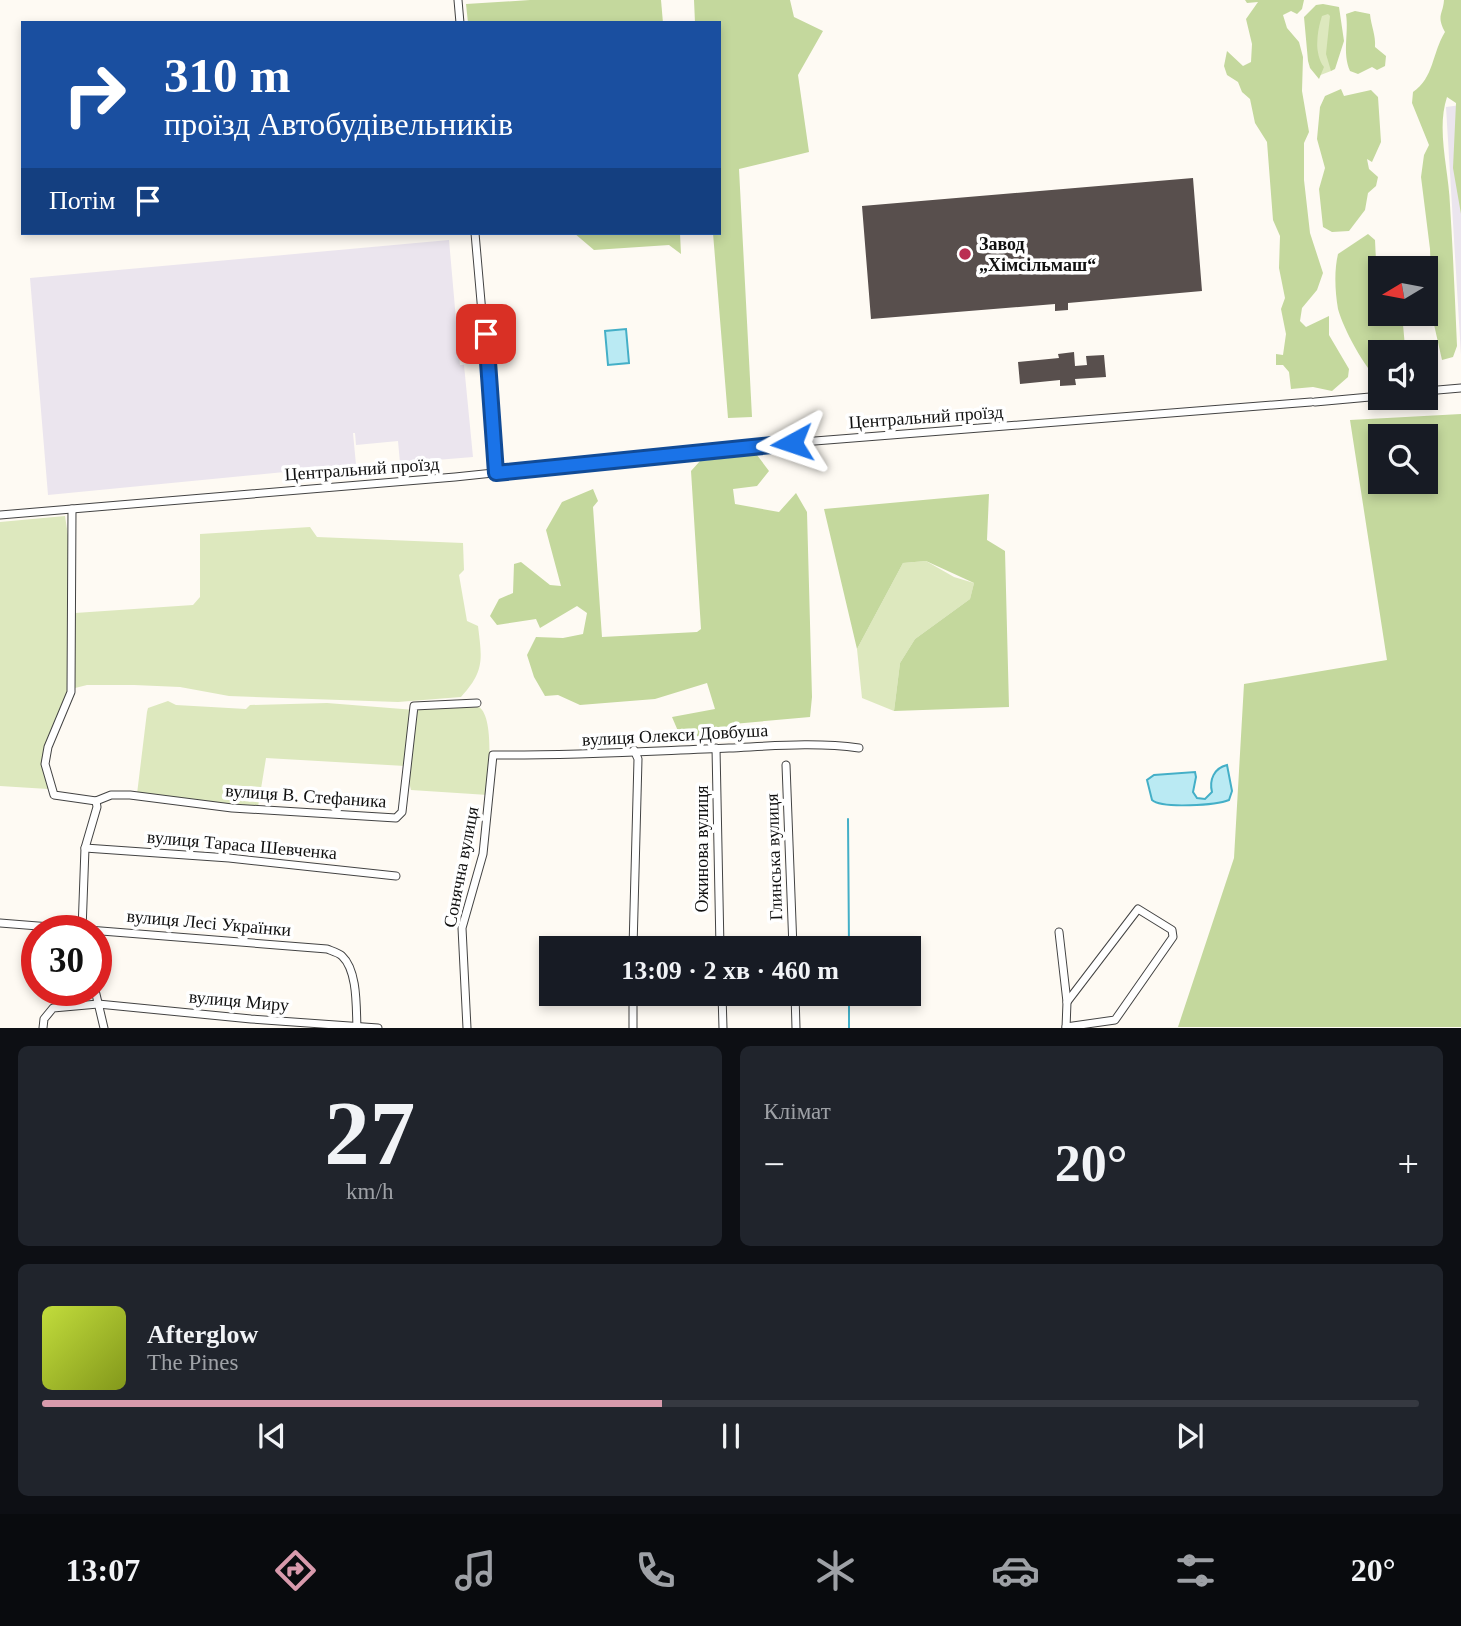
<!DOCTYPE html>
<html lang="uk">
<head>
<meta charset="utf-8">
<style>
	:root { --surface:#171b24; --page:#20242c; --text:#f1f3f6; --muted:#9ea1a6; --line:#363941; --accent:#d89aac }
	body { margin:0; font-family:Georgia,serif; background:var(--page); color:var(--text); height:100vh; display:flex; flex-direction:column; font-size:26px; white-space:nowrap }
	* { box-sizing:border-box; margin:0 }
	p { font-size:23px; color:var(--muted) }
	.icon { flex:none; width:38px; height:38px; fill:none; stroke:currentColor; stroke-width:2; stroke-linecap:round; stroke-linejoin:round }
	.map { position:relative; height:1028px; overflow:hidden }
	.panel { display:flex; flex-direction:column; gap:18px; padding:18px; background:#0d0f14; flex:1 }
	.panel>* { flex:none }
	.hud { position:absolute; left:21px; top:21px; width:700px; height:214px; border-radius:0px; box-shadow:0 4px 10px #0003; background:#1a4fa0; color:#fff; overflow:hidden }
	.needle { width:46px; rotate:260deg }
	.tools { position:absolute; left:1368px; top:256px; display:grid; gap:14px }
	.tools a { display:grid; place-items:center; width:70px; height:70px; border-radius:0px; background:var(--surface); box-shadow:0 4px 10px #0003; font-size:35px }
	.speed { position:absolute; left:21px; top:915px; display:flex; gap:14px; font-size:35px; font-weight:700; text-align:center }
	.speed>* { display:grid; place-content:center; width:91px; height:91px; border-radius:50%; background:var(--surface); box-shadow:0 4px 10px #0003; line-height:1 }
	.speed .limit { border:10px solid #d22; background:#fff; color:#111 }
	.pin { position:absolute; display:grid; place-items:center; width:60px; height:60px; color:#fff; margin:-30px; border-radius:14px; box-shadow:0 4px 10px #0006 }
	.me { position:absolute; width:77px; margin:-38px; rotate:265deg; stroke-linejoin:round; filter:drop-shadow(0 0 5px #0008) }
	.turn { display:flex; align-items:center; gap:24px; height:147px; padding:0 28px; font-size:32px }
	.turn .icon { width:91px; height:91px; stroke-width:2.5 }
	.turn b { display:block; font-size:49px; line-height:60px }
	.then { display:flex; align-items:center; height:66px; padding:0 28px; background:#0003; gap:14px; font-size:26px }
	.big { font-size:52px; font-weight:700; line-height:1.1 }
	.panel .card { flex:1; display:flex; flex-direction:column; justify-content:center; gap:10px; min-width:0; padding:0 24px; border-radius:10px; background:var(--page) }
	.panel .dial { align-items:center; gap:0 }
	.dial b { font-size:91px; line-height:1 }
	.song { display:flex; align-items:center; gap:21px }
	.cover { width:84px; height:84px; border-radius:10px; background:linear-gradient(135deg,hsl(70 70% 55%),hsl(70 70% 35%)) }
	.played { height:7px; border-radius:4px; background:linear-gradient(90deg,var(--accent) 45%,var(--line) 45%) }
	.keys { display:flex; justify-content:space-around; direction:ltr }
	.heat { display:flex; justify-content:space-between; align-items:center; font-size:38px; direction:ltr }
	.panel .tiles { flex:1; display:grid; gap:18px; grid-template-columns:1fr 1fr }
	.card:last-child { grid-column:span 2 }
	.trip { position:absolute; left:539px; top:936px; width:382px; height:70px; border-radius:0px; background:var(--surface); box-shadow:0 4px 10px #0003; font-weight:700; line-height:70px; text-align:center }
	.tab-bar { display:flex; height:112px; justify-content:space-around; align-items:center; background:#090b0e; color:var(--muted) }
	.tab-bar .icon { width:49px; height:49px }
	.tab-bar .active { color:var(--accent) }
	.tab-bar b { font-size:32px; color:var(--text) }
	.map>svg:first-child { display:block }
	.industrial { fill:#ebe5ee }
	.green { fill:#dde8be }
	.forest { fill:#c4d89d; fill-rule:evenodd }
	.water { fill:#baeaf3; stroke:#44afc7; stroke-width:2 }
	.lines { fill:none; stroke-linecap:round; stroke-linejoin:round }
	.stream { stroke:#44afc7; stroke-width:2 }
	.building { fill:#584f4d }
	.street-casing { stroke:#434343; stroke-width:9 }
	.street { stroke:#fff; stroke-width:7 }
	.route-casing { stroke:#114b97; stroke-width:18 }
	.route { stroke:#1a73e8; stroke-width:12 }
	.poi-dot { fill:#ba2e52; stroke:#fff; stroke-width:2.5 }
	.labels { text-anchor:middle; stroke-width:7; stroke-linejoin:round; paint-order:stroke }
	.poi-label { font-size:18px; font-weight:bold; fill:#101010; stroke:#fff; text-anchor:start }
	.street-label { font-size:18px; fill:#101010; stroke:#fff }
</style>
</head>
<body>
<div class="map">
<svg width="1461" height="1028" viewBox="0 0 1461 1028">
	<rect width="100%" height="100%" fill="#fefaf3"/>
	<g class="industrial">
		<polygon points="1461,105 1461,355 1446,107"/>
		<polygon points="449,240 460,365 464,365 473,457 400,463 398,441 356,445 355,433 353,433 356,465 48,495 30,278"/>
	</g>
	<g class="green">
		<polygon points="1316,5 1334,9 1333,65 1331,71 1318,76"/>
		<polygon points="65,516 69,542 69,691 46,745 43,763 48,789 0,786 0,522"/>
		<path d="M310,527L317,537L463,543L464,570L459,575L467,621L478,626C482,659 485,671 461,697L398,702L229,696L180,687L134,685H87L75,688V613L193,605L200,597V534Z"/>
		<polygon points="926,561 954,577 974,583 970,599 915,639 900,663 894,711 862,698 857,649 903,563"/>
		<path d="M168,701L176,705L246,709L250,705L327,703L415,710L479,707C495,718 488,776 488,795L411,790L405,766L266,758L258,807L137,794L147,712L148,708Z"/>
	</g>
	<g class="forest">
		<polygon points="530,0 661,0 663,23 468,23 466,4"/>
		<polygon points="694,0 790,0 794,17 823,31 798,75 809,152 739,169 752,417 728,418 713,233 719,233 719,23 695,23"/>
		<polygon points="1245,0 1304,0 1302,9 1297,14 1291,11 1283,15 1287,28 1299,42 1303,57 1302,91 1309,132 1304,143 1304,180 1310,233 1323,273 1317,290 1302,308 1300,321 1306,327 1329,316 1329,335 1349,369 1348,377 1332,391 1313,387 1291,389 1289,372 1283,365 1276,365 1276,354 1283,355 1286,334 1281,309 1285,298 1279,268 1280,236 1273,220 1267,142 1255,123 1250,99 1242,92 1238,82 1227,75 1224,66 1227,51 1243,66 1251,62 1252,44 1246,19 1258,2 1247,3"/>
		<path d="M1444,0H1461V214L1453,168L1456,103L1447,97C1436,130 1449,171 1450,205C1453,252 1455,299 1457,346L1453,357L1442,360L1433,320L1430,249L1421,177L1424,155L1429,145L1412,103L1413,92C1434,78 1432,53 1445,32C1436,15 1443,15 1444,0Z"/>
		<path d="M1323,4L1339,7L1344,41L1335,69L1331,71L1326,54L1330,16L1328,14L1322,16C1317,31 1314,54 1324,67L1319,79L1310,68L1308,61L1304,17L1316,5Z"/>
		<path d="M1355,11L1370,14C1371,26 1376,35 1375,47L1386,56L1385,66L1377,70L1372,67L1358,74L1350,71C1342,52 1349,34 1346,14Z"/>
		<polygon points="1341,89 1344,96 1371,90 1378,97 1381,142 1372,162 1367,159 1369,169 1378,177 1376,186 1368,193 1365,210 1349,231 1332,232 1323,227 1319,189 1325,168 1317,139 1320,107 1325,96"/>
		<polygon points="574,233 680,233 681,254 669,245 594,250"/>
		<path d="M1368,234L1375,240L1376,261L1383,268H1381V313H1402L1405,347V352H1381L1379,380C1365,369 1343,328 1338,309C1335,291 1334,271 1338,254Z"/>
		<path d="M1461,414V1027H1178L1234,858L1244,684L1387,660L1350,420ZM1381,436H1426V481H1381Z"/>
		<polygon points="757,455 769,471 757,486 733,489 735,504 779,512 796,493 807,512 812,697 810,717 733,724 730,734 681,738 672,717 715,709 707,683 655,699 580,705 558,695 545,696 534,677 527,655 536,637 563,638 583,634 587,613 577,606 540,628 536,619 497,625 490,616 499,599 513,593 514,564 521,562 550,585 561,586 546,530 562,502 593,489 598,501 593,507 602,637 697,632 701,629 691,471 700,461"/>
		<polygon points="989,494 987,540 1005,551 1009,707 894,711 900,663 915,639 970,599 974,583 926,561 903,563 857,649 824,509"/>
	</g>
	<g class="water">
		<polygon points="626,329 629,363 608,365 605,331"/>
		<path d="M1227,765L1232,791L1229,800C1217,805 1162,809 1152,800L1147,780L1154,775L1195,772L1196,777L1193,792L1197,798L1205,799L1212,792C1209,780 1214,768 1227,765Z"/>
	</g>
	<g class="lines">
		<g class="stream">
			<polyline points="848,819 849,948"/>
			<polyline points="849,1028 849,994"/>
		</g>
	</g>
	<g class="building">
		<polygon points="1193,178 1202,291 1068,303 1068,310 1055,311 1055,304 871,319 862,206"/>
		<polygon points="1074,352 1075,366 1087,365 1086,356 1104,355 1106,377 1075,379 1076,385 1060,386 1060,380 1020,384 1018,362 1059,358 1058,354"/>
	</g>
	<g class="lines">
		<g class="street-casing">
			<g id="street">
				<polyline points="458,0 460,23"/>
				<polyline points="475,233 496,473"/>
				<polyline points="1426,391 1461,388"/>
				<polyline points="1315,402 1381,396"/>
				<polyline points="72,509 71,692 48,747 45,764 54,795 96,801 111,795 130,795 232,808 396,818 402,812 414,706 477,703"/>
				<polyline points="0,515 455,477 764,445 1311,402"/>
				<polyline points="716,748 720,948"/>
				<polyline points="786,765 793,948"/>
				<polyline points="85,848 229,858 396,876"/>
				<path d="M0,923L327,949C332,951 339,953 342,956C358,971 356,1008 357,1028"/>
				<polyline points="82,930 85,848 97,807 96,801"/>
				<polyline points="1059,932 1067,1002 1066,1028"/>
				<polyline points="633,948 638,759 634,750"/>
				<polyline points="95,990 104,1028"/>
				<polyline points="722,994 723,1028"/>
				<polyline points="795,994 796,1028"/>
				<polyline points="1066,1027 1115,1020 1173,937 1172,930 1138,909 1067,1002"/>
				<polyline points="43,1028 44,1019 53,1008 98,1004 251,1019 378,1028"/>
				<path d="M467,1028L462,928L483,854L493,755C572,756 651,751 729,748C772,746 816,742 859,748"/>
				<polyline points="633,1028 633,994"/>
			</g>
		</g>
		<use href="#street" class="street"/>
	</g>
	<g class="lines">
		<g class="route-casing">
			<polyline id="route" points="486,334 496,473 792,443"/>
		</g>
		<use href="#route" class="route"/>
	</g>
	<circle class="poi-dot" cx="965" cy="254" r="7"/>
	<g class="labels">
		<g class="poi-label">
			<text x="979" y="250">Завод<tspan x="979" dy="21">„Хімсільмаш“</tspan></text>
		</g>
		<g class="street-label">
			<text transform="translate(926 417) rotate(-4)" y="6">Центральний проїзд</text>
			<text transform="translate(362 469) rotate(-4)" y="6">Центральний проїзд</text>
			<text transform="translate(675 735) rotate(-3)" y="6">вулиця Олекси Довбуша</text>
			<text transform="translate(306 796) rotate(4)" y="6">вулиця В. Стефаника</text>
			<text transform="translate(242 845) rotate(5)" y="6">вулиця Тараса Шевченка</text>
			<text transform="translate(702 849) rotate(-90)" y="6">Ожинова вулиця</text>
			<text transform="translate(774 857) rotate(-92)" y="6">Глинська вулиця</text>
			<text transform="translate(461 867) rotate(-79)" y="6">Сонячна вулиця</text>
			<text transform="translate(209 923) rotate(5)" y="6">вулиця Лесі Українки</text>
			<text transform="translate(239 1001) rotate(5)" y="6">вулиця Миру</text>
		</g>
	</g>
</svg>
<div class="tools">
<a><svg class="needle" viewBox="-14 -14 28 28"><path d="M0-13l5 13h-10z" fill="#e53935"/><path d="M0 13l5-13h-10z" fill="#9ea1a6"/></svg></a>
<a><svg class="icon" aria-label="sound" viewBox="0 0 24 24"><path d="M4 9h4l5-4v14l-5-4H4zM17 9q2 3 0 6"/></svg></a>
<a><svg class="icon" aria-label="search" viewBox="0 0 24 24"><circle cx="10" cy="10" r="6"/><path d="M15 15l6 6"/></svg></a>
</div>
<div class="speed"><div class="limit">30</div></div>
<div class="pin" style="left:486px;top:334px;background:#d93025"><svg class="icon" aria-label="arrive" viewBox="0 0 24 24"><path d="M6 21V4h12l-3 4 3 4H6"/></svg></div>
<svg class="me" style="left:792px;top:443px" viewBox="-20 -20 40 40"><path d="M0-17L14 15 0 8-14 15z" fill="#1a73e8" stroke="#fff" stroke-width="4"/></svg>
<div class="trip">13:09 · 2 хв · 460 m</div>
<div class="hud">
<div class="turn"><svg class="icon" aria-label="right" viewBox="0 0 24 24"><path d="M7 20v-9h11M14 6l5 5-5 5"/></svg><div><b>310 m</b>проїзд Автобудівельників</div></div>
<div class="then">Потім<svg class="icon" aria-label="arrive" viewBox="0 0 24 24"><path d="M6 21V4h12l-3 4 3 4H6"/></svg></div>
</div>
</div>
<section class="panel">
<div class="tiles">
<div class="card dial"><b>27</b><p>km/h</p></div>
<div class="card"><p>Клімат</p>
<div class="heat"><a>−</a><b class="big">20°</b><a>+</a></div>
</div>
<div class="card">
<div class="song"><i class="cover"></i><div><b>Afterglow</b><p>The Pines</p></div></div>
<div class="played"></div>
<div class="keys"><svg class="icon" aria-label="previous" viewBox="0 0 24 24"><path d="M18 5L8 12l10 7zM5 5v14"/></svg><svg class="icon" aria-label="pause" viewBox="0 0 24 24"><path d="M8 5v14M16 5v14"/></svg><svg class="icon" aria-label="next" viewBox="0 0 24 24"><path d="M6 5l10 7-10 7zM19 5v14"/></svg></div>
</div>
</div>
</section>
<nav class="tab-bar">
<b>13:07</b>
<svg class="icon active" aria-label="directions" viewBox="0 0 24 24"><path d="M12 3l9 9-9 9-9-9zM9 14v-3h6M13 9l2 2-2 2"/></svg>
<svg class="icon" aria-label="music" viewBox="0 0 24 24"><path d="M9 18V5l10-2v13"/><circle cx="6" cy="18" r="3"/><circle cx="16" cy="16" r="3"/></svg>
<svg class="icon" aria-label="phone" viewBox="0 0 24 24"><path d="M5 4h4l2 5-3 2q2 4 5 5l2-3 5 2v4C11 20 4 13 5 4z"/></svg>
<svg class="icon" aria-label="climate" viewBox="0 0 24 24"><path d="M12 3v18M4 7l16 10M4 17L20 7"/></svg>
<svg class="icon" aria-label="car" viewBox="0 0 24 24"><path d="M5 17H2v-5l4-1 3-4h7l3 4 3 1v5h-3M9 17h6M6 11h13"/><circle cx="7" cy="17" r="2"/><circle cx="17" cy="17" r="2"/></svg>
<svg class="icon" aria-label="filters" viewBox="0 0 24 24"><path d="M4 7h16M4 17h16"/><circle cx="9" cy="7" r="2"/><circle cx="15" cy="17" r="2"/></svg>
<b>20°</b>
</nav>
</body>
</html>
